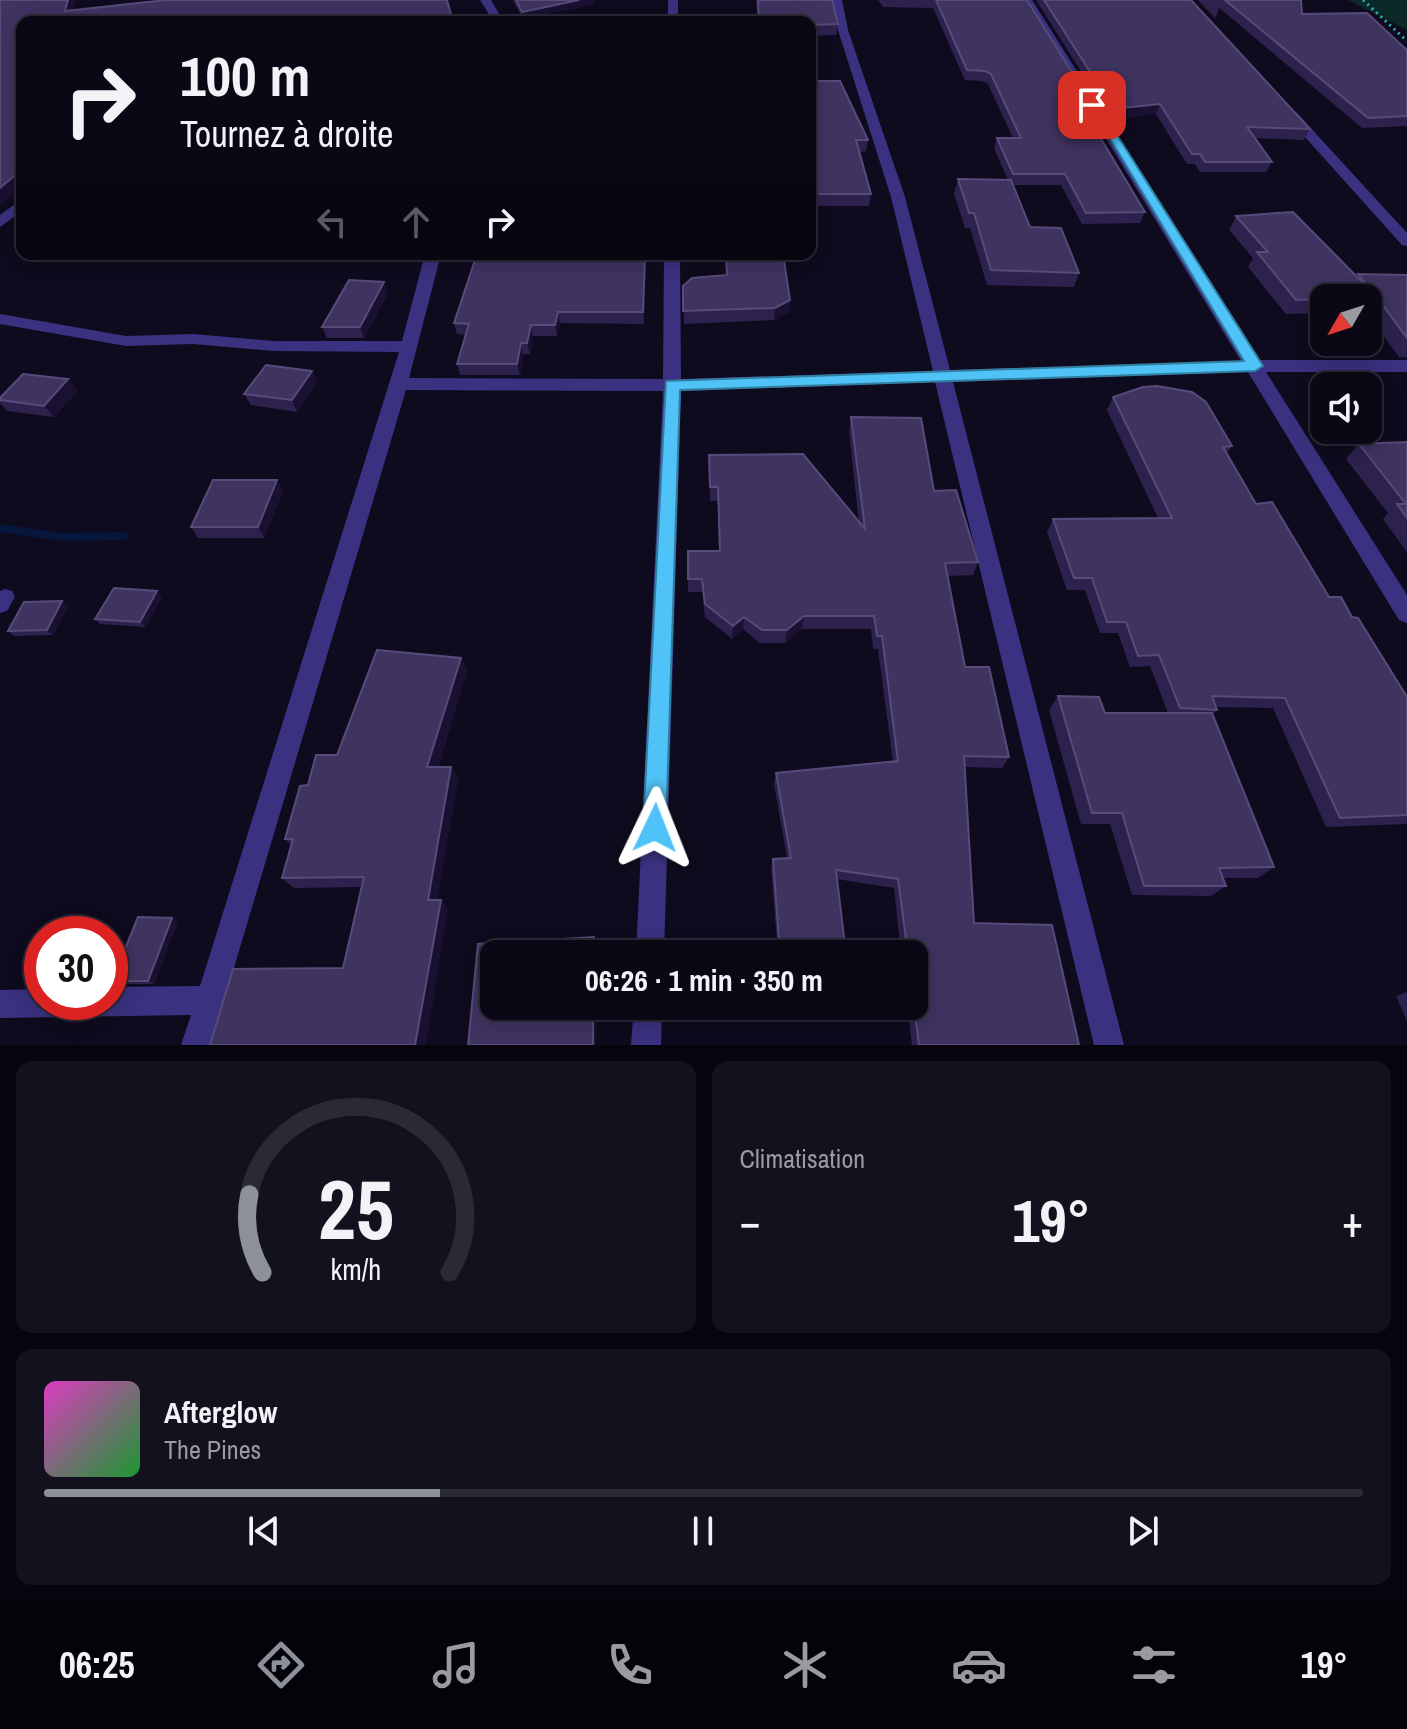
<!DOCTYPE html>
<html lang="fr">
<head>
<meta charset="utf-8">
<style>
	:root { --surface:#0b0816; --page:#14111f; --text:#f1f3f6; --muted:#9a9aa1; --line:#2b2935; --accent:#8c9099 }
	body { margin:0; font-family:"Archivo Narrow",sans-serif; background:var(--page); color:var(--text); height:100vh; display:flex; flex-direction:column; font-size:30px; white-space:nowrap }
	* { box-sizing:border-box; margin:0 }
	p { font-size:26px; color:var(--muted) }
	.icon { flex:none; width:44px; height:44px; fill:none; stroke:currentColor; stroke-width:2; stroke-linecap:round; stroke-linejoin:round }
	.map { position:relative; height:1045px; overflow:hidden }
	.details { display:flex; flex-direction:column; gap:16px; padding:16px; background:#06040c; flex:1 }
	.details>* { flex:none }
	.top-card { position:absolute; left:16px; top:16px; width:800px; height:244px; border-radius:16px; box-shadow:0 4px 20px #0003,0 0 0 2px var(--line); background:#0b0816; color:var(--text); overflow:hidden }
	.needle { width:52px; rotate:231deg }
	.tools { position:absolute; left:1310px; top:284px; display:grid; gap:16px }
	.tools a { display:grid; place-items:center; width:72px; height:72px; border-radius:16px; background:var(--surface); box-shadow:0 4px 20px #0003,0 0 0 2px var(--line); font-size:40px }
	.speed { position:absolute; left:24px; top:916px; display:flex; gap:16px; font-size:40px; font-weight:700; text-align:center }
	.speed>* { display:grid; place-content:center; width:104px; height:104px; border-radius:50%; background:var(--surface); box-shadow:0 4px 20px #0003,0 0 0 2px var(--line); line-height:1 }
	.speed .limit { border:12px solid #d22; background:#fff; color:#111 }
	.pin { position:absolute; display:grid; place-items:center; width:68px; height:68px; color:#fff; margin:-34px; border-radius:16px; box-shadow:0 4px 12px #0006 }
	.me { position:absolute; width:88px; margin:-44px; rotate:2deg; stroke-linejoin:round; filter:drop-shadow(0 0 6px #0008) }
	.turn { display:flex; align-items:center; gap:28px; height:168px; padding:0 32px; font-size:36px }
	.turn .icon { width:104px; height:104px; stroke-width:2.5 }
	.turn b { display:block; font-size:56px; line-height:68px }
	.lanes { display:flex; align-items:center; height:76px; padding:0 32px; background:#0003; justify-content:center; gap:40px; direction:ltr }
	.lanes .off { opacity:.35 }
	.big { font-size:60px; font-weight:700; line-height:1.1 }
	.details .tile { flex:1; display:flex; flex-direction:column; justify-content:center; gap:12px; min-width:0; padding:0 28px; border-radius:16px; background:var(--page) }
	.details .dial { align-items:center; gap:0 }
	.dial svg { height:208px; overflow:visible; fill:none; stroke:var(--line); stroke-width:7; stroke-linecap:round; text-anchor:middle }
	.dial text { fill:var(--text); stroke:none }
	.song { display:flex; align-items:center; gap:24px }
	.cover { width:96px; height:96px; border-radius:12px; background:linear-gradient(135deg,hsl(310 70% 55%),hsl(130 70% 35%)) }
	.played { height:8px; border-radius:4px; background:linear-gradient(90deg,var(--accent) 30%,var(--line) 30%) }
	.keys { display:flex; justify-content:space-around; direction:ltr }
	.heat { display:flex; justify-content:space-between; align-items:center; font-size:44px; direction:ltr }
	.details .tiles { flex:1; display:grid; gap:16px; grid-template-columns:1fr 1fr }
	.tile:last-child { grid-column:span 2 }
	.trip { position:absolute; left:480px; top:940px; width:448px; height:80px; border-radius:16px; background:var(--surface); box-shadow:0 4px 20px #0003,0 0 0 2px var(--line); font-weight:700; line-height:80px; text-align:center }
	.tab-bar { display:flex; height:128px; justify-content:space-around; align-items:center; background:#040309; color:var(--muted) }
	.tab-bar .icon { width:56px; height:56px }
	.tab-bar .current { color:var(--accent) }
	.tab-bar b { font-size:36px; color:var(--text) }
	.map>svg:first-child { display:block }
	.green { fill:#0d2828 }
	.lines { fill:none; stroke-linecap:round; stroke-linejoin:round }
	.stream { fill:#06163c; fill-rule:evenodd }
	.path { stroke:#25b5b6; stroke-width:3; stroke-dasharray:2 4; stroke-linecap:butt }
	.lane { fill:#3a3280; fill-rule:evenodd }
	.street { fill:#3a3280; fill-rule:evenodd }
	.wall { fill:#2d224d }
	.shaded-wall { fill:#1a1132 }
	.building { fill:#3f3360; stroke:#564b79; stroke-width:2 }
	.route { fill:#4fc3f7; stroke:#337fa1; stroke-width:2 }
</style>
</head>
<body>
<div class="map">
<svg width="1407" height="1045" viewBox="0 0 1407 1045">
	<rect width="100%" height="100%" fill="#0f0b1e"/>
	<polygon class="green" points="1348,0 1407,0 1407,30"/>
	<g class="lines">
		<polygon class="stream" points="0,524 61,533 124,532 128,533 129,536 128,539 124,540 61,541 0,532"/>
		<polyline class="path" points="1363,0 1407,41"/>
		<polygon class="lane" points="5,589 12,591 15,597 7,611 0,613 0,591"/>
		<g class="street">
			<polygon points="480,0 491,0 504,22 494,22"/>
			<rect x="668" y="0" width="10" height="22"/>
			<polygon points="832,0 842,0 848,30 905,197 950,370 1241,361 1022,0 1032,0 1259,360 1407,360 1407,372 1266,372 1407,595 1407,623 1399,620 1248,372 953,382 1124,1045 1094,1045 935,382 681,391 664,954 636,954 663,391 406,390 211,1045 181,1045 191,1015 0,1018 0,990 42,989 42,1002 110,1002 110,987 200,986 399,352 274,351 193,344 126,346 0,324 0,314 126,336 193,334 274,341 402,341 425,254 441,254 409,378 663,379 664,254 680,254 681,379 933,371 891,197 838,30"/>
			<polygon points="1288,112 1296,112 1407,233 1407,246 1402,245 1288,118"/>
			<polygon points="22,199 22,211 0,227 0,215"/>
			<polygon points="634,1006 662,1006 661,1045 631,1045"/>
		</g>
	</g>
	<g class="wall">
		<polygon points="513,0 594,0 595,4 523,19"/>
		<polygon points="756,0 832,0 838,24 836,35 810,36 810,22 758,22"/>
		<polygon points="878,0 1027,0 1092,121 1091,121 1145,212 1140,223 1082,224 1061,185 1013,185 1030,227 1079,273 1074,287 987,285 970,228 965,228 954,194 958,179 1008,180 994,148 997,138 1013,138 988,84 982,81 965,80 933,8 883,7"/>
		<polygon points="1036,0 1191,0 1310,129 1304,140 1255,138 1272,162 1266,172 1200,172 1195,164 1187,164 1156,114 1111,119"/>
		<polygon points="1198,0 1301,0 1302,14 1407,50 1407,126 1362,128 1217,6 1219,9 1215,18"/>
		<polygon points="810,61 814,81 868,140 866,151 860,152 871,194 869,206 810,206"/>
		<polygon points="1236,216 1357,277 1358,274 1407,275 1407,358 1399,357 1368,315 1368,298 1324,298 1324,313 1286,314 1248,267 1253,258 1229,230"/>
		<polygon points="477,254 646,254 644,324 560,323 557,336 533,336 530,354 523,354 520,375 460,375 457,364 466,335 457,334 454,323"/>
		<polygon points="737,254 783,254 790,300 789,312 774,320 684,324 683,286 726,275 726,255 737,255"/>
		<polygon points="388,293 364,338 327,338 322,327"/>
		<polygon points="312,371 317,382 297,412 251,405 244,394"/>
		<polygon points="68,379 77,391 54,417 7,411 0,403 0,398"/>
		<polygon points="1113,397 1232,446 1227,453 1256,504 1329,597 1352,617 1407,697 1407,824 1326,827 1273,708 1216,707 1217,710 1213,714 1274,867 1258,878 1223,878 1226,886 1211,896 1132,895 1110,824 1081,824 1049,710 1058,696 1105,713 1168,713 1150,666 1130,667 1118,633 1100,633 1085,590 1067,590 1047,532 1053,519 1158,518 1107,410"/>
		<polygon points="851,417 934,491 978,562 973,575 948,576 965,667 1009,757 1002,768 965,767 974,923 1079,1045 912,1045 907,1006 914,1006 914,954 901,954 894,888 837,879 846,954 778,954 771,868 773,859 787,858 774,784 776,773 893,762 878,649 873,649 871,629 802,629 785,643 760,643 743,629 732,639 705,617 702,592 688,592 688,551 719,551 718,501 710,501 709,455 859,523 849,431"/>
		<polygon points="1407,442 1407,552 1383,519 1388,513 1346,459 1359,444"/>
		<polygon points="277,480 283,491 264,538 198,538 191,527"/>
		<polygon points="157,591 162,597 145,627 100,624 95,619"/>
		<polygon points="62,601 68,606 53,635 14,636 8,631"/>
		<polygon points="461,658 467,671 438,767 451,767 458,779 437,900 441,900 448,909 343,968 361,887 294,888 282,878 291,845 285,839 308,785 337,755"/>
		<polygon points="178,921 154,984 118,984 112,981"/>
		<polygon points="1407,992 1407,1021 1396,996"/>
	</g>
	<g class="shaded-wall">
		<polygon points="68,0 76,0 70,21 65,11"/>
		<polygon points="579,0 594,0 595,4 523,19 522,12"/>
		<polygon points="1160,104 1156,114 1111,119 1114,109"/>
		<polygon points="1096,111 1092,121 1082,122 1085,112"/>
		<polygon points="22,169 22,186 0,206 0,188"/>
		<polygon points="645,254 646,254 644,324 643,312"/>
		<polygon points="384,282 388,293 364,338 360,327"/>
		<polygon points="790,300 789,312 774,320 775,308"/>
		<polygon points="558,312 560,323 557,336 555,325"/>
		<polygon points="531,325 533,336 530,354 527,343"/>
		<polygon points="521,343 523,354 520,375 517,364"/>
		<polygon points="312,371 317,382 297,412 292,400"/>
		<polygon points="68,379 77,391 54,417 44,406"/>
		<polygon points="277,480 283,491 264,538 258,527"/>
		<polygon points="157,591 162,597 145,627 140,622"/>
		<polygon points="62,601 68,606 53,635 47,630"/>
		<polygon points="804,616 802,629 785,643 787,630"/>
		<polygon points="744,617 743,629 732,639 733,626"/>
		<polygon points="461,658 467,671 434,779 427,767"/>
		<polygon points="451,767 458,779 436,909 428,900"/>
		<polygon points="441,900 448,909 426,1045 415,1045"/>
		<polygon points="172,918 178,921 154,984 148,981"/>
		<polygon points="594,937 598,946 598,954 594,954"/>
		<polygon points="593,1006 597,1006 596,1045 593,1045"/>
	</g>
	<g class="building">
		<polygon points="0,0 68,0 65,11 166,0 447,0 453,22 22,22 22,169 0,188"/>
		<polygon points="516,0 579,0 522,12"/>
		<polygon points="758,0 832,0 838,24 810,25 810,22 759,22"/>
		<polygon points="936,0 1027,0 1096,111 1085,112 1145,212 1086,213 1065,174 1013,174 997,138 1021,138 991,74 985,71 967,70"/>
		<polygon points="1044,0 1191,0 1310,129 1247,127 1272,162 1205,162 1200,154 1192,154 1160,104 1114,109"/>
		<polygon points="1225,0 1301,0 1302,14 1367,13 1407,50 1407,116 1368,118"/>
		<polygon points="810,61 814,81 840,81 868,140 856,140 871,194 810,194"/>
		<polygon points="958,179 1011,180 1030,227 1061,228 1079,273 991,270 974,213 969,213"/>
		<polygon points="1293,212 1375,295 1358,274 1407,275 1407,338 1376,296 1296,300 1257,252 1268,252 1236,216"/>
		<polygon points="477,254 645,254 643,312 558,312 555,325 531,325 527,343 521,343 517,364 457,364 469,324 454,323"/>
		<polygon points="738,254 783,254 790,300 775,308 683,311 683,286 692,278 727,275 726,255 738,255"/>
		<polygon points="349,280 384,282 360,327 322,327"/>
		<polygon points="266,365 312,371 292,400 244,394"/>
		<polygon points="23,374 68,379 44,406 0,400 0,398"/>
		<polygon points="1157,386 1192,392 1206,402 1232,446 1223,447 1256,504 1272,502 1329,597 1341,597 1352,617 1358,618 1407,697 1407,815 1340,818 1285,698 1212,696 1217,710 1180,708 1159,655 1138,656 1126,622 1107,622 1092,578 1074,578 1053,519 1172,518 1113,397 1143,387"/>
		<polygon points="851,417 921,418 934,491 956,490 978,562 945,563 965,667 989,667 1009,757 964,756 974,923 1052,925 1079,1045 919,1045 914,1006 914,954 908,954 898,879 836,870 846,954 780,954 773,859 791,858 776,773 898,761 882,636 877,636 874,616 804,616 787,630 762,630 744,617 733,626 705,604 702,579 688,579 688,551 720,551 718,487 710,487 709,455 803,454 865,529"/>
		<polygon points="1407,442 1407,518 1397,504 1406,504 1359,444"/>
		<polygon points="213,480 277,480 258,527 191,527"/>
		<polygon points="114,588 157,591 140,622 95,619"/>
		<polygon points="62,601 47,630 8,631 24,602"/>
		<polygon points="377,650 461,658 427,767 451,767 428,900 441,900 415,1045 210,1045 233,969 343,968 364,877 282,878 293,839 285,839 300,786 308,785 316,755 337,755"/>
		<polygon points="1058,696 1099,697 1105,713 1212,713 1274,867 1219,868 1226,886 1144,886 1122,813 1092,813"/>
		<polygon points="138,917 172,918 148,981 112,981"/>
		<polygon points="594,937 594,954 494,954 494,1006 593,1006 593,1045 468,1045 478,944"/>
	</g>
	<polygon class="route" points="1088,102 1098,105 1263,366 1255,371 680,390 666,828 663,836 655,839 647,836 643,828 666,381 1244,361"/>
</svg>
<div class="tools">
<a><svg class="needle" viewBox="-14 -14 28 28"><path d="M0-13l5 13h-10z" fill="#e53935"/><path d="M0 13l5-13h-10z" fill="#9a9aa1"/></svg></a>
<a><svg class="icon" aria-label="sound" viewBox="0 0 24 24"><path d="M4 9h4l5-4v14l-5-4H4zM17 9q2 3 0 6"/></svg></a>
</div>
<div class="speed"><div class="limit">30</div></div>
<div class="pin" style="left:1092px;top:105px;background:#d93025"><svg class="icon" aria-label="arrive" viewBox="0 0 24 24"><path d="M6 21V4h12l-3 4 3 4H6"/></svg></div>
<svg class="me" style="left:655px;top:828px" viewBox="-20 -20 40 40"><path d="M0-17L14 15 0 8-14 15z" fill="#4fc3f7" stroke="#fff" stroke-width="4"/></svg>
<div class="trip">06:26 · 1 min · 350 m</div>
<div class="top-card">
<div class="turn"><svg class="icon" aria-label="right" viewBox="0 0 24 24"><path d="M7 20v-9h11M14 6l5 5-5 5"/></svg><div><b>100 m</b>Tournez à droite</div></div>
<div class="lanes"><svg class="icon off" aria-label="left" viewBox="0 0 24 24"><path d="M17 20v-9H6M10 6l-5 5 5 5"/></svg><svg class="icon off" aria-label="ahead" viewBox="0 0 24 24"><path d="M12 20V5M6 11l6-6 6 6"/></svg><svg class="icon" aria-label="right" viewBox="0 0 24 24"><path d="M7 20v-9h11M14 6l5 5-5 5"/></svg></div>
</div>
</div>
<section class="details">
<div class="tiles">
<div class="tile dial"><svg viewBox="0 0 100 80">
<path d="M14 69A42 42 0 1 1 86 69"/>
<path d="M14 69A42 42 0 0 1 9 39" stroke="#8c9099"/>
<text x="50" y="56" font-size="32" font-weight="700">25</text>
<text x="50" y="72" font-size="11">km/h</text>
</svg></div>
<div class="tile"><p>Climatisation</p>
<div class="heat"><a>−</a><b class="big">19°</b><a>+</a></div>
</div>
<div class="tile">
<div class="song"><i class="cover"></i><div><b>Afterglow</b><p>The Pines</p></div></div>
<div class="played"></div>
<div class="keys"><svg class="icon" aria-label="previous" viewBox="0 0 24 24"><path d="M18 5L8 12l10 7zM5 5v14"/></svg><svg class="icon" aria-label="pause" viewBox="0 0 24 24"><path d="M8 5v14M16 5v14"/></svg><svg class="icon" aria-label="next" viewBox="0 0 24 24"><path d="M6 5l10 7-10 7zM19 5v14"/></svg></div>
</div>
</div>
</section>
<nav class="tab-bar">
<b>06:25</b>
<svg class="icon current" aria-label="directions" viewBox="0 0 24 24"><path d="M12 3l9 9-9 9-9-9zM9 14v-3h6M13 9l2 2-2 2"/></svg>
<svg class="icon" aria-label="music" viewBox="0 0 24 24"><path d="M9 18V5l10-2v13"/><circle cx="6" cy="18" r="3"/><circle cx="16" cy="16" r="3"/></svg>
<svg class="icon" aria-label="phone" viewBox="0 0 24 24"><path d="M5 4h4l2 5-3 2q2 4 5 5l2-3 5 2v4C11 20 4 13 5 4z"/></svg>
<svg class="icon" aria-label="climate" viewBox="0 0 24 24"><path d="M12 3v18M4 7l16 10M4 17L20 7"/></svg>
<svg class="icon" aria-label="car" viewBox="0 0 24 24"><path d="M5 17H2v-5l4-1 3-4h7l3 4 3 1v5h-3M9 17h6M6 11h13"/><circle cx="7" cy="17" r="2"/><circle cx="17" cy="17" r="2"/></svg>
<svg class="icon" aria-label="filters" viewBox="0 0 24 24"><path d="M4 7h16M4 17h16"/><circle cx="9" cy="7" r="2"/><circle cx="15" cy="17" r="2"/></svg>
<b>19°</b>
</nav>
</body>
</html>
